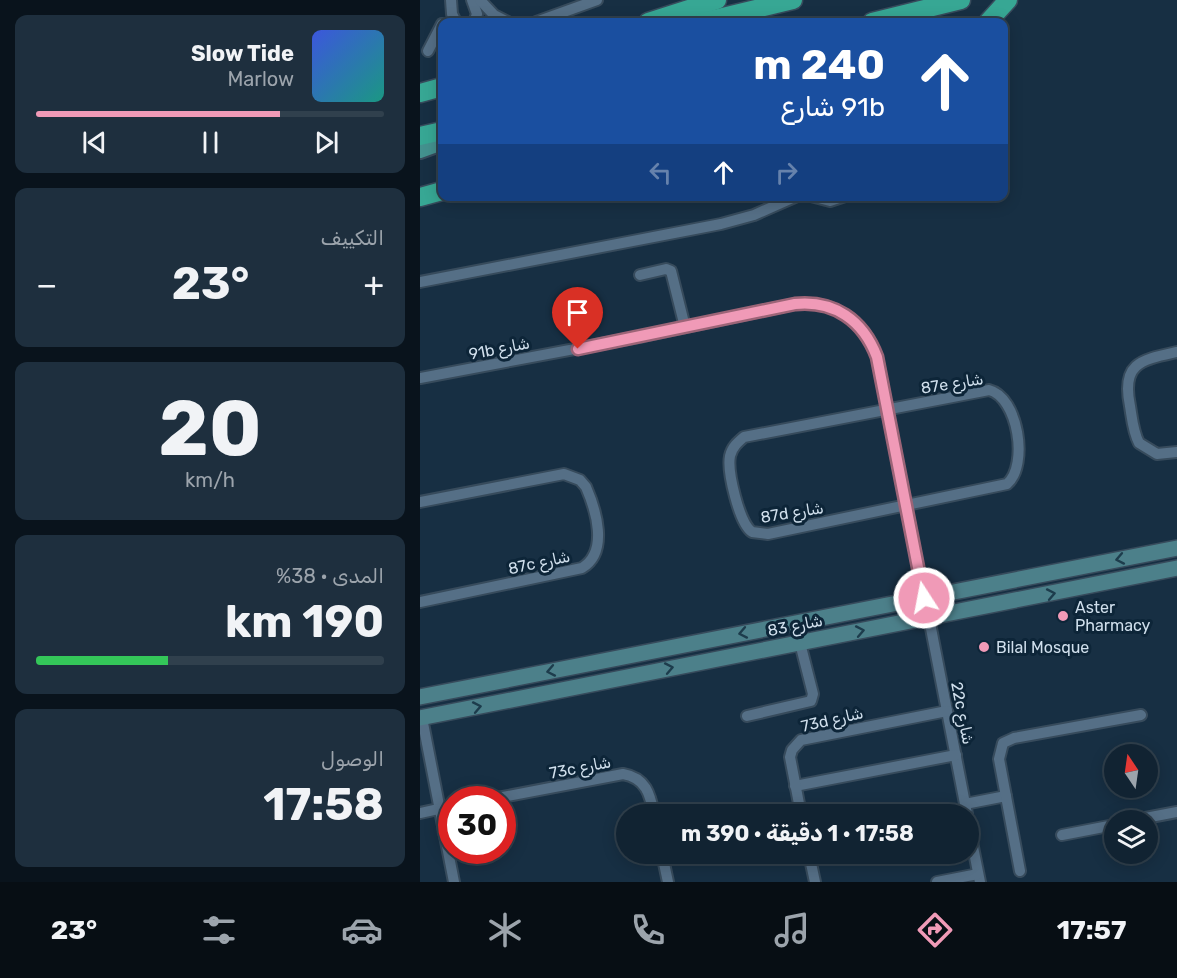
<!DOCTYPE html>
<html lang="ar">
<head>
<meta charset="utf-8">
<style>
	:root { --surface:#112332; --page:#1e2f3e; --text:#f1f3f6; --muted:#9ca4ac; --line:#30404d; --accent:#f09ab7 }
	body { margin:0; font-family:Rubik,Vazirmatn,sans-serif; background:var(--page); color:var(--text); direction:rtl; height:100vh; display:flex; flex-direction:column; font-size:22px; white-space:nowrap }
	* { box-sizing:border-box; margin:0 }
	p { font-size:20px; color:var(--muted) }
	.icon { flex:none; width:33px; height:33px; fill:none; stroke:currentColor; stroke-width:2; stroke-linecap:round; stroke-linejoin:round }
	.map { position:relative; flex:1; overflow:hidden; direction:ltr }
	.drawer { display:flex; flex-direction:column; gap:15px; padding:15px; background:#09131c; width:420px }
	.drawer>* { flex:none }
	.hud { position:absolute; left:18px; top:18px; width:570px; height:183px; border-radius:12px; box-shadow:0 3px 15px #0003,0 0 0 2px var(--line); direction:rtl; background:#1a4fa0; color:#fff; overflow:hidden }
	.needle { width:39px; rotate:347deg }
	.buttons { position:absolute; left:684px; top:744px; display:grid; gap:12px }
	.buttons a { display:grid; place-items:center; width:54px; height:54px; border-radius:50%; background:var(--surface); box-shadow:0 3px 15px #0003,0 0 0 2px var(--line); font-size:30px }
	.speed { position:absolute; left:18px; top:786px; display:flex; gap:12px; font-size:30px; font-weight:700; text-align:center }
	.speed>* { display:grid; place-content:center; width:78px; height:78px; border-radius:50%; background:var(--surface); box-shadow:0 3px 15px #0003,0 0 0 2px var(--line); line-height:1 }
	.speed .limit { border:9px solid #d22; background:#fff; color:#111 }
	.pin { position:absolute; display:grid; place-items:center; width:51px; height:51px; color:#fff; margin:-62px -26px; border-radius:50% 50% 50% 0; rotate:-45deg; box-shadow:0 0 6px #0007 }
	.pin .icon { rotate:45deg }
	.me { position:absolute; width:66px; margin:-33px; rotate:349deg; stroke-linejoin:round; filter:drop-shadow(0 0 4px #0008) }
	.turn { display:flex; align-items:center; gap:21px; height:126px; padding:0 24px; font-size:27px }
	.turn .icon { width:78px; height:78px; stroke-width:2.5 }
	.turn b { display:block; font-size:42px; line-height:51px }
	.lanes { display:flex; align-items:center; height:57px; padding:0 24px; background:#0003; justify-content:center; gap:30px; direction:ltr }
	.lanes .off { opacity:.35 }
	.big { font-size:45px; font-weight:700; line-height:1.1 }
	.drawer .widget { flex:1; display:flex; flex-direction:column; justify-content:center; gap:9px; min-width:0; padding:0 21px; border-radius:12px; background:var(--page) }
	.drawer .dial { align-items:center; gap:0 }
	.dial b { font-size:78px; line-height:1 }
	.song { display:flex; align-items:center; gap:18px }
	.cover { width:72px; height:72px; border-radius:9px; background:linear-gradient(135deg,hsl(230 70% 55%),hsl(170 70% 35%)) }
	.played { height:6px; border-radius:3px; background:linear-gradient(90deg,var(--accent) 70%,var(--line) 70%) }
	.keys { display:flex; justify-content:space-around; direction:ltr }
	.heat { display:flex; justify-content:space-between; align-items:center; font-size:33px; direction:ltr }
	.charge { height:9px; border-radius:4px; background:linear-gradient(90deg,#34c759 38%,var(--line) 0) }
	.trip { position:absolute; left:196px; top:804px; width:363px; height:60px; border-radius:30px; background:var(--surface); box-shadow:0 3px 15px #0003,0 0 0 2px var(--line); font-weight:700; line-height:60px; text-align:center; direction:rtl }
	.menu { display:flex; height:96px; justify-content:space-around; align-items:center; background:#070e14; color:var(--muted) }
	.menu .icon { width:42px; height:42px }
	.menu .active { color:var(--accent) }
	.menu b { font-size:27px; color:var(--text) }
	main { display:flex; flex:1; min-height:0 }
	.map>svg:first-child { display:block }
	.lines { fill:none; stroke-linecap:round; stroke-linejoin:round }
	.street-casing { stroke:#374b5c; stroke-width:14 }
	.secondary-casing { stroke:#374b5c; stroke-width:18 }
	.primary-casing { stroke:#374b5c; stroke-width:20 }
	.highway-casing { stroke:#374b5c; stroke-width:21 }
	.street { stroke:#556f86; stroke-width:10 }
	.secondary { stroke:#4c808a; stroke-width:15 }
	.primary { stroke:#43918e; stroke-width:16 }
	.highway { stroke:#37a794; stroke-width:18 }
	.oneway { stroke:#1d3c4c }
	.route-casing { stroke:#9c6477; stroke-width:15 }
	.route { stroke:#f09ab7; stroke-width:10 }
	.poi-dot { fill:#f09ab7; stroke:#0d2538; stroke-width:2 }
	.labels { text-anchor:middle; stroke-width:6; stroke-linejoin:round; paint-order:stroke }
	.street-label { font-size:16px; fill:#d0dfec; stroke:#0d2538 }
	.poi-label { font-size:16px; fill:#d0dfec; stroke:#0d2538; text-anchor:start }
</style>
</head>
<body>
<main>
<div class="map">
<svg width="757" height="882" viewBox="0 0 757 882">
	<rect width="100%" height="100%" fill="#172f43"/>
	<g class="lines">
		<g class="street-casing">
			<g id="street">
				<polyline points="31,0 32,14 36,22"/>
				<polyline points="52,0 57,14 54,22"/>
				<polyline points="60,0 74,15 88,22"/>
				<polyline points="116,22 177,0"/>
				<polyline points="8,51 22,24"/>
				<polyline points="391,196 410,201 425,196"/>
				<polyline points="220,275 246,269 251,271 265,327"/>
				<polyline points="0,282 301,224 334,215 377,196"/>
				<path d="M757,352C721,360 701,363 710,406C712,418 713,432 719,443L737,454L757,452"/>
				<path d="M0,378L224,336L375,304C414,300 443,319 457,357L504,598"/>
				<path d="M569,390C598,397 609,465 587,484L348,534L332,532C319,523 307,471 310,456C312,447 318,442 324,437Z"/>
				<path d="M0,502L144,474L160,480L166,487C176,510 189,552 162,568L0,602"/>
				<polyline points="509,618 547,814"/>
				<polyline points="327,716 391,701 393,694 380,643"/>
				<polyline points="2,718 34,882"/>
				<polyline points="375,786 536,755"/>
				<path d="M67,800L203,774C226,778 230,794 234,814"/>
				<polyline points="545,804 586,796"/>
				<polyline points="0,813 32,806"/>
				<polyline points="381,814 370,757 372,750 381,740 527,711"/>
				<polyline points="715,820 757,812"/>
				<polyline points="549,827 560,882"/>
				<polyline points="642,835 694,825"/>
				<polyline points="242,854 248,882"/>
				<polyline points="389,854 395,882"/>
				<polyline points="600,871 579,759 583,743 594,738 721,715"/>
				<polyline points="517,882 558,874"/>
			</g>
		</g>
		<g class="secondary-casing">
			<g id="secondary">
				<polyline points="0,697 757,548"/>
				<polyline points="0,718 757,568"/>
			</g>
		</g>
		<g class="primary-casing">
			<polyline id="primary" points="0,150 22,142"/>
		</g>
		<g class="highway-casing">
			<g id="highway">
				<polyline points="228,22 297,0"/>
				<polyline points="282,22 373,0"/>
				<polyline points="452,22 541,0"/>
				<polyline points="568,22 588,0"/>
				<polyline points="0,93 22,87"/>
				<polyline points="0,136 22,131"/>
				<polyline points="0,197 22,191"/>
			</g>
		</g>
		<use href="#street" class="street"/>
		<use href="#secondary" class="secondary"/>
		<use href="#primary" class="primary"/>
		<use href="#highway" class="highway"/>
	</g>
	<defs><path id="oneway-chevron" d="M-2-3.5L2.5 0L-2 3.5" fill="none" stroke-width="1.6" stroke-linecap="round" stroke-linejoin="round" transform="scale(1.5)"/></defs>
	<g class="oneway">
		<use href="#oneway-chevron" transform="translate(700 559) rotate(169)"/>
		<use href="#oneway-chevron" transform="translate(631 594) rotate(-11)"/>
		<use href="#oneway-chevron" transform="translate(440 631) rotate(-11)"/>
		<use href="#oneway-chevron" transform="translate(323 633) rotate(169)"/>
		<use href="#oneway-chevron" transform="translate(249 668) rotate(-11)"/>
		<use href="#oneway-chevron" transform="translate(131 671) rotate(169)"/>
		<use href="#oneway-chevron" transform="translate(57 707) rotate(-11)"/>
	</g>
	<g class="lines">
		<g class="route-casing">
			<path id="route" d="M158,349L375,304C414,300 443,320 457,357L504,598"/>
		</g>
		<use href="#route" class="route"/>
	</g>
	<g class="poi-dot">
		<circle cx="643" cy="616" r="6"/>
		<circle cx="564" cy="647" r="6"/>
	</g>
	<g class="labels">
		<g class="street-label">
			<text transform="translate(79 348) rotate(-11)" y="6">91b شارع</text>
			<text transform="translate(532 383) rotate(-9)" y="6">87e شارع</text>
			<text transform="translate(372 512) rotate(-9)" y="6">87d شارع</text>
			<text transform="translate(119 562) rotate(-12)" y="6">87c شارع</text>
			<text transform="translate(375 625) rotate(-11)" y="6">شارع 83</text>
			<text transform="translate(543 713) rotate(79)" y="6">22c شارع</text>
			<text transform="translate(412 719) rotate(-13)" y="6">73d شارع</text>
			<text transform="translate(160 767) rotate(-11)" y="6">73c شارع</text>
		</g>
		<g class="poi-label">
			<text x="655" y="613">Aster<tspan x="655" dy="18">Pharmacy</tspan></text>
			<text x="576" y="653">Bilal Mosque</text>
		</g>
	</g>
</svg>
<div class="buttons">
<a><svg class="needle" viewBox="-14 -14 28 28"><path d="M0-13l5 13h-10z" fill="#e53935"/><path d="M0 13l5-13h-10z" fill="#9ca4ac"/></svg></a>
<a><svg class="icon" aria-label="layers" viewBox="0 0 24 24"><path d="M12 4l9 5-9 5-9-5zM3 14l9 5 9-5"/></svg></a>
</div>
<div class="speed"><div class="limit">30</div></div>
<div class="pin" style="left:158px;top:349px;background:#d93025"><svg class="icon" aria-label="arrive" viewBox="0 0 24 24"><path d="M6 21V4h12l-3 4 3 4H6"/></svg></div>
<svg class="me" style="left:504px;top:598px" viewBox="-20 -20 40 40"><circle r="17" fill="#f09ab7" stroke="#fff" stroke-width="3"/><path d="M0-11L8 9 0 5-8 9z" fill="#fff"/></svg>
<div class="trip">17:58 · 1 دقيقة · 390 m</div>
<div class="hud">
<div class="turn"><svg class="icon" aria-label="ahead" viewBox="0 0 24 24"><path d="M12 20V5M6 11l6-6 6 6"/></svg><div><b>240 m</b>91b شارع</div></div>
<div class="lanes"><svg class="icon off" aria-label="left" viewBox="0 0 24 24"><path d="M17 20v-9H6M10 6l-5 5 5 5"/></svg><svg class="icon" aria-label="ahead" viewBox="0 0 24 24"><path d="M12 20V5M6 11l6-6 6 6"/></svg><svg class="icon off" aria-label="right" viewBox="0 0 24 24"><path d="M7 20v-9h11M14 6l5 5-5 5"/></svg></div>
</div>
</div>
<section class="drawer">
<div class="widget">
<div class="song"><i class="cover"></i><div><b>Slow Tide</b><p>Marlow</p></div></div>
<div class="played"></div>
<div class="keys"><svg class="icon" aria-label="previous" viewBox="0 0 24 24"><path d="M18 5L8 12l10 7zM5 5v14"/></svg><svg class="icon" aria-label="pause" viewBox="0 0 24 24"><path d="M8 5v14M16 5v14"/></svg><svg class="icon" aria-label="next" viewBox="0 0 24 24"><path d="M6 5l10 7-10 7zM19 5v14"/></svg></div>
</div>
<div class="widget"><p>التكييف</p>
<div class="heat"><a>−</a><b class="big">23°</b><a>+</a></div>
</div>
<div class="widget dial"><b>20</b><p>km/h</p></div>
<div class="widget"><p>المدى · 38%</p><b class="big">190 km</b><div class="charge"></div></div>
<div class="widget"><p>الوصول</p><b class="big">17:58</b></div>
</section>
</main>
<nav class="menu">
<b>17:57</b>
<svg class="icon active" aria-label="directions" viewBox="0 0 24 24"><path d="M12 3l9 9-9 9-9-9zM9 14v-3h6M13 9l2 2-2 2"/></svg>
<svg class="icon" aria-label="music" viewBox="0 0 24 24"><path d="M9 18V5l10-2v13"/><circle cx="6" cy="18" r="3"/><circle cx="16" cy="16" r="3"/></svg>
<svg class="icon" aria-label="phone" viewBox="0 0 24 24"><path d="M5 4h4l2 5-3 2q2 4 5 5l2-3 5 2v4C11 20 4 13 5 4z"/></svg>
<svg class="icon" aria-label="climate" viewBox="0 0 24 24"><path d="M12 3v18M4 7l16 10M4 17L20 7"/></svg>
<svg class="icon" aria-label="car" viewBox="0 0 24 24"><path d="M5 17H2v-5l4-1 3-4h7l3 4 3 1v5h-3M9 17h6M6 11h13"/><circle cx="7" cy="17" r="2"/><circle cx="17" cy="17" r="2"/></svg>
<svg class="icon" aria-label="filters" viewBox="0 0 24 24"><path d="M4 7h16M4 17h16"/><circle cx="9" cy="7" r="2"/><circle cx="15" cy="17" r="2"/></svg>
<b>23°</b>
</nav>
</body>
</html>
